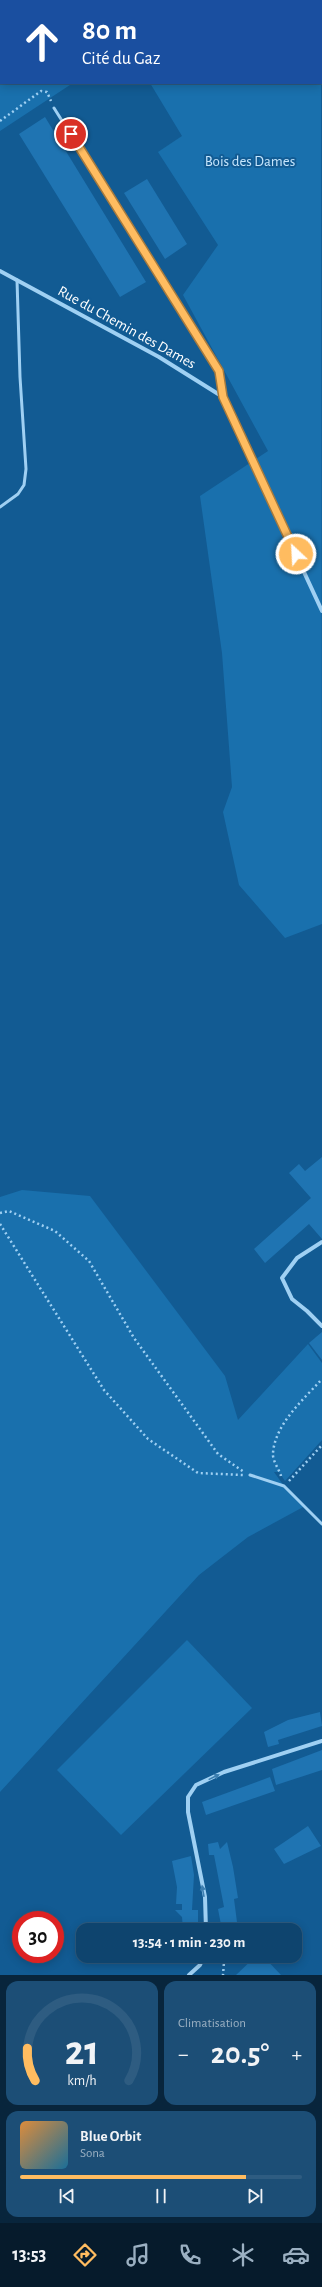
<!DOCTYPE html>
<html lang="fr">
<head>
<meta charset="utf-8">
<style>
	:root { --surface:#0e446e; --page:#1c4e76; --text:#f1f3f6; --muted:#9bb0c2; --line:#2e5c81; --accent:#ffbc60 }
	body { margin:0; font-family:"Alegreya Sans",sans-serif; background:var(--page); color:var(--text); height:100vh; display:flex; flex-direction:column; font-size:15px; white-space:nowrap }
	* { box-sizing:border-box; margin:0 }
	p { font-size:13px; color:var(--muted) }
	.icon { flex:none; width:22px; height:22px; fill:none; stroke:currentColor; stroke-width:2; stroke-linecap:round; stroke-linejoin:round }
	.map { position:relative; height:1975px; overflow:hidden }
	.panel { display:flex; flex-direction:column; gap:6px; padding:6px; background:#08253c; flex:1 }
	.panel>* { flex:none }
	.guide { position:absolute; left:0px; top:0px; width:322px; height:84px; box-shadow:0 2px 10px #0003,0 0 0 1px var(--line); background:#1a4fa0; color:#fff; overflow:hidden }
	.speed { position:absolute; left:12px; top:1911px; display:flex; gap:8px; font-size:20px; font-weight:700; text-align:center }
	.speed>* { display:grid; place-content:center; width:52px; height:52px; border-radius:50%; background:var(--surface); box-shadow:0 2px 10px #0003,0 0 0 1px var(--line); line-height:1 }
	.speed .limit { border:6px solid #d22; background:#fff; color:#111 }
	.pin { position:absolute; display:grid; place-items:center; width:34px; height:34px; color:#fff; margin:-17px; border:2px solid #fff; border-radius:50%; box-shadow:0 1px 4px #0007 }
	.me { position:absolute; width:44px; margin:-22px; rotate:335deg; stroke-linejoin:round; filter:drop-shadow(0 0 3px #0008) }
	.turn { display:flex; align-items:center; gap:14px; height:84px; padding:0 16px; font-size:18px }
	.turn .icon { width:52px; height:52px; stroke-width:2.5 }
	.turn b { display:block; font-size:28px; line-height:34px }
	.big { font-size:30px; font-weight:600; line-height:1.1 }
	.panel .card { flex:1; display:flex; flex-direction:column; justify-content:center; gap:6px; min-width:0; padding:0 14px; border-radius:12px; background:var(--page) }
	.panel .dial { align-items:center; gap:0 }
	.dial svg { height:104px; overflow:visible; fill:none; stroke:var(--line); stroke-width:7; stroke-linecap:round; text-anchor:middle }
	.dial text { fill:var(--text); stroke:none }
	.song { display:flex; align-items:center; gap:12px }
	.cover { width:48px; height:48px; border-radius:6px; background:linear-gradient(135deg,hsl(30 70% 55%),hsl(200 70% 35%)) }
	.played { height:4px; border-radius:2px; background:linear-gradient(90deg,var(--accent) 80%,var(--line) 80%) }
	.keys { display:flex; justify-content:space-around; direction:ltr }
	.heat { display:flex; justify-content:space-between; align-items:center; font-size:22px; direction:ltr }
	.panel .tiles { flex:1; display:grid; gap:6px; grid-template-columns:1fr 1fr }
	.card:last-child { grid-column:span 2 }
	.trip { position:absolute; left:76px; top:1923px; width:226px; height:40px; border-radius:12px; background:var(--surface); box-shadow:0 2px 10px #0003,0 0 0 1px var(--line); font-weight:600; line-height:40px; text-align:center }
	.tabs { display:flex; height:64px; justify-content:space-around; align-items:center; background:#061b2c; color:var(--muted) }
	.tabs .icon { width:28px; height:28px }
	.tabs .current { color:var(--accent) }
	.tabs b { font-size:18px; color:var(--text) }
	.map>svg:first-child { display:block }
	.green { fill:#1970ad }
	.building { fill:#1f74b2 }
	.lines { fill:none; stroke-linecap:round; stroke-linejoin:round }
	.path { stroke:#9fd0f3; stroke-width:2.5; stroke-dasharray:2 3; stroke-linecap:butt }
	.service { stroke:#9fd0f3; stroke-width:3 }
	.minor { stroke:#9fd0f3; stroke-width:4 }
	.oneway { fill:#3c7eb0 }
	.route-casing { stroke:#a67a3e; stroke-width:10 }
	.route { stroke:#ffbc60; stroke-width:7 }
	.labels { text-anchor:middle; stroke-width:4; stroke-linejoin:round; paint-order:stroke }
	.park-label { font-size:15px; fill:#c6e6fd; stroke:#125b93 }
	.street-label { font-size:15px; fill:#fff; stroke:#125b93 }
</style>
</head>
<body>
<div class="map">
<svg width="322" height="1975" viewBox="0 0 322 1975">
	<rect width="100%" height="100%" fill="#125b93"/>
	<g class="green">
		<polygon points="0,0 322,0 322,26 321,1 1,1 1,83 73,83 0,131"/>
		<polygon points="321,62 322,924 285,938 239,885 223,812 232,787 222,653 200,496 268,451 183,295 218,245 158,152 182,136 150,83 321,83"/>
		<polygon points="22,1190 90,1196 225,1376 238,1420 308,1344 322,1363 322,1440 285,1481 279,1472 274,1472 284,1486 305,1506 248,1537 199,1575 0,1792 0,1197"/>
		<polygon points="187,1640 252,1708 121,1835 57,1770"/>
	</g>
	<g class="building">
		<polygon points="45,117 146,282 120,297 19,134"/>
		<polygon points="147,179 187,244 165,259 124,193"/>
		<polygon points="322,1157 322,1239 309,1224 265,1263 254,1249 311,1198 289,1173 299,1164 305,1171"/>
		<polygon points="322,1332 322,1360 309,1343"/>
		<polygon points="320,1712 322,1726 278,1740 279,1744 268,1747 264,1732 288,1720"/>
		<polygon points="322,1750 322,1770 276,1785 272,1769"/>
		<polygon points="270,1777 275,1791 206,1815 202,1802"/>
		<polygon points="308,1826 321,1846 284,1864 274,1849"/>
		<polygon points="218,1842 220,1849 227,1842 233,1867 238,1898 234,1899 238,1930 222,1930 218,1909 224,1907 214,1855 209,1855 208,1844"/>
		<polygon points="191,1856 194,1875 192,1910 198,1910 198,1925 197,1930 183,1930 182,1917 175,1910 182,1910 182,1904 176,1904 177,1887 172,1861"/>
		<polygon points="256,1956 263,1956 281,1975 236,1975"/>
	</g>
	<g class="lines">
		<g class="path">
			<polyline points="0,121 41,91 47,92 51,101"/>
			<polyline points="0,1213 9,1211 55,1231 89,1261 134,1338 218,1454 244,1472"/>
			<polyline points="0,1224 104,1390 148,1439 198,1473 243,1475"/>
			<path d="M281,1476C279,1469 272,1460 273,1453C275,1424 304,1399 322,1379"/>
			<polyline points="289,1481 322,1445"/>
			<polyline points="212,1957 224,1962 223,1975"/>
		</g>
		<g class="service">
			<polyline points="54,108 219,371 223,397"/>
			<polyline points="0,507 18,494 24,485 26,469 20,377 17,280"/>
			<polyline points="250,1475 284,1486 322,1524"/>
		</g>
		<g class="minor">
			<polyline points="0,271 159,357 223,397 322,611"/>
			<polyline points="322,1242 297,1258 282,1278 292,1299 307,1311 322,1326"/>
			<polyline points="206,1930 205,1897 188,1812 188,1797 196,1785 224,1772 322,1741"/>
			<polyline points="189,1975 200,1965 204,1956"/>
		</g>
	</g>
	<defs><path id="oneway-solid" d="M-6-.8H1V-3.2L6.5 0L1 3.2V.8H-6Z"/></defs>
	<g class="oneway">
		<use href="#oneway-solid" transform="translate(214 1777) rotate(-26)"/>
		<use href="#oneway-solid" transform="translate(203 1891) rotate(-100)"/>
	</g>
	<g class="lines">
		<g class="route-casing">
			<polyline id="route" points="71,134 219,371 223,397 296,554"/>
		</g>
		<use href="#route" class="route"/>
	</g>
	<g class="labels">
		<g class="park-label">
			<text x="250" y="166">Bois des Dames</text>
		</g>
		<g class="street-label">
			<text transform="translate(127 327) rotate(29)" y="5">Rue du Chemin des Dames</text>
		</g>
	</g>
</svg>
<div class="speed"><div class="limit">30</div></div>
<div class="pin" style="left:71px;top:134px;background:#d93025"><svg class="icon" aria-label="arrive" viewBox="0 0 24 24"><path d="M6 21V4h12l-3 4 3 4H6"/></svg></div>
<svg class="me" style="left:296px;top:554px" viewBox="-20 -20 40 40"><circle r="17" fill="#ffbc60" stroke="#fff" stroke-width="3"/><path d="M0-11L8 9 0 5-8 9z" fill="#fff"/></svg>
<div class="trip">13:54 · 1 min · 230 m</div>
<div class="guide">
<div class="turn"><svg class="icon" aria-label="ahead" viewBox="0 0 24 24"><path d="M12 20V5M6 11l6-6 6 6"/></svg><div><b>80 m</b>Cité du Gaz</div></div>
</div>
</div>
<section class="panel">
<div class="tiles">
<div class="card dial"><svg viewBox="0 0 100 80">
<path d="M14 69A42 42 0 1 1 86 69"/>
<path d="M14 69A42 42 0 0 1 8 44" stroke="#ffbc60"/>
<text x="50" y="56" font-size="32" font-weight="700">21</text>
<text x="50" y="72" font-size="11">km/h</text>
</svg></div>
<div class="card"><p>Climatisation</p>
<div class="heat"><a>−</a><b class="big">20.5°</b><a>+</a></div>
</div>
<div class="card">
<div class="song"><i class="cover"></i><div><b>Blue Orbit</b><p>Sona</p></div></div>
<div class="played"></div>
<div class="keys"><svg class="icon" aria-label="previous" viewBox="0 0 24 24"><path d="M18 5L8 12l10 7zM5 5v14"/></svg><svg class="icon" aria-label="pause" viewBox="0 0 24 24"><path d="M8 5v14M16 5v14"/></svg><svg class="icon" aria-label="next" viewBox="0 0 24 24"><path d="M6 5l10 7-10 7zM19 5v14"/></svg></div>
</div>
</div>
</section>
<nav class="tabs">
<b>13:53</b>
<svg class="icon current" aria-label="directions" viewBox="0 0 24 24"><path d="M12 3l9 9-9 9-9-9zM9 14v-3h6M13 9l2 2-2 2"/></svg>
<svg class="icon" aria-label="music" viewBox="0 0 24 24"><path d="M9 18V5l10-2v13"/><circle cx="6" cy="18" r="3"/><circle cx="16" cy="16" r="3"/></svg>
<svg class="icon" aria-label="phone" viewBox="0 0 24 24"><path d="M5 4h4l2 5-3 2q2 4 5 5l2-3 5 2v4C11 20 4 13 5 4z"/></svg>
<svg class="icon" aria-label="climate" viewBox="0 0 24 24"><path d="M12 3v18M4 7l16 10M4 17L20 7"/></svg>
<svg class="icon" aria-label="car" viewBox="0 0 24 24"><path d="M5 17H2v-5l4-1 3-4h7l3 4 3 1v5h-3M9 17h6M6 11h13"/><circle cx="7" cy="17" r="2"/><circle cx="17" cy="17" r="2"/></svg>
</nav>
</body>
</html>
